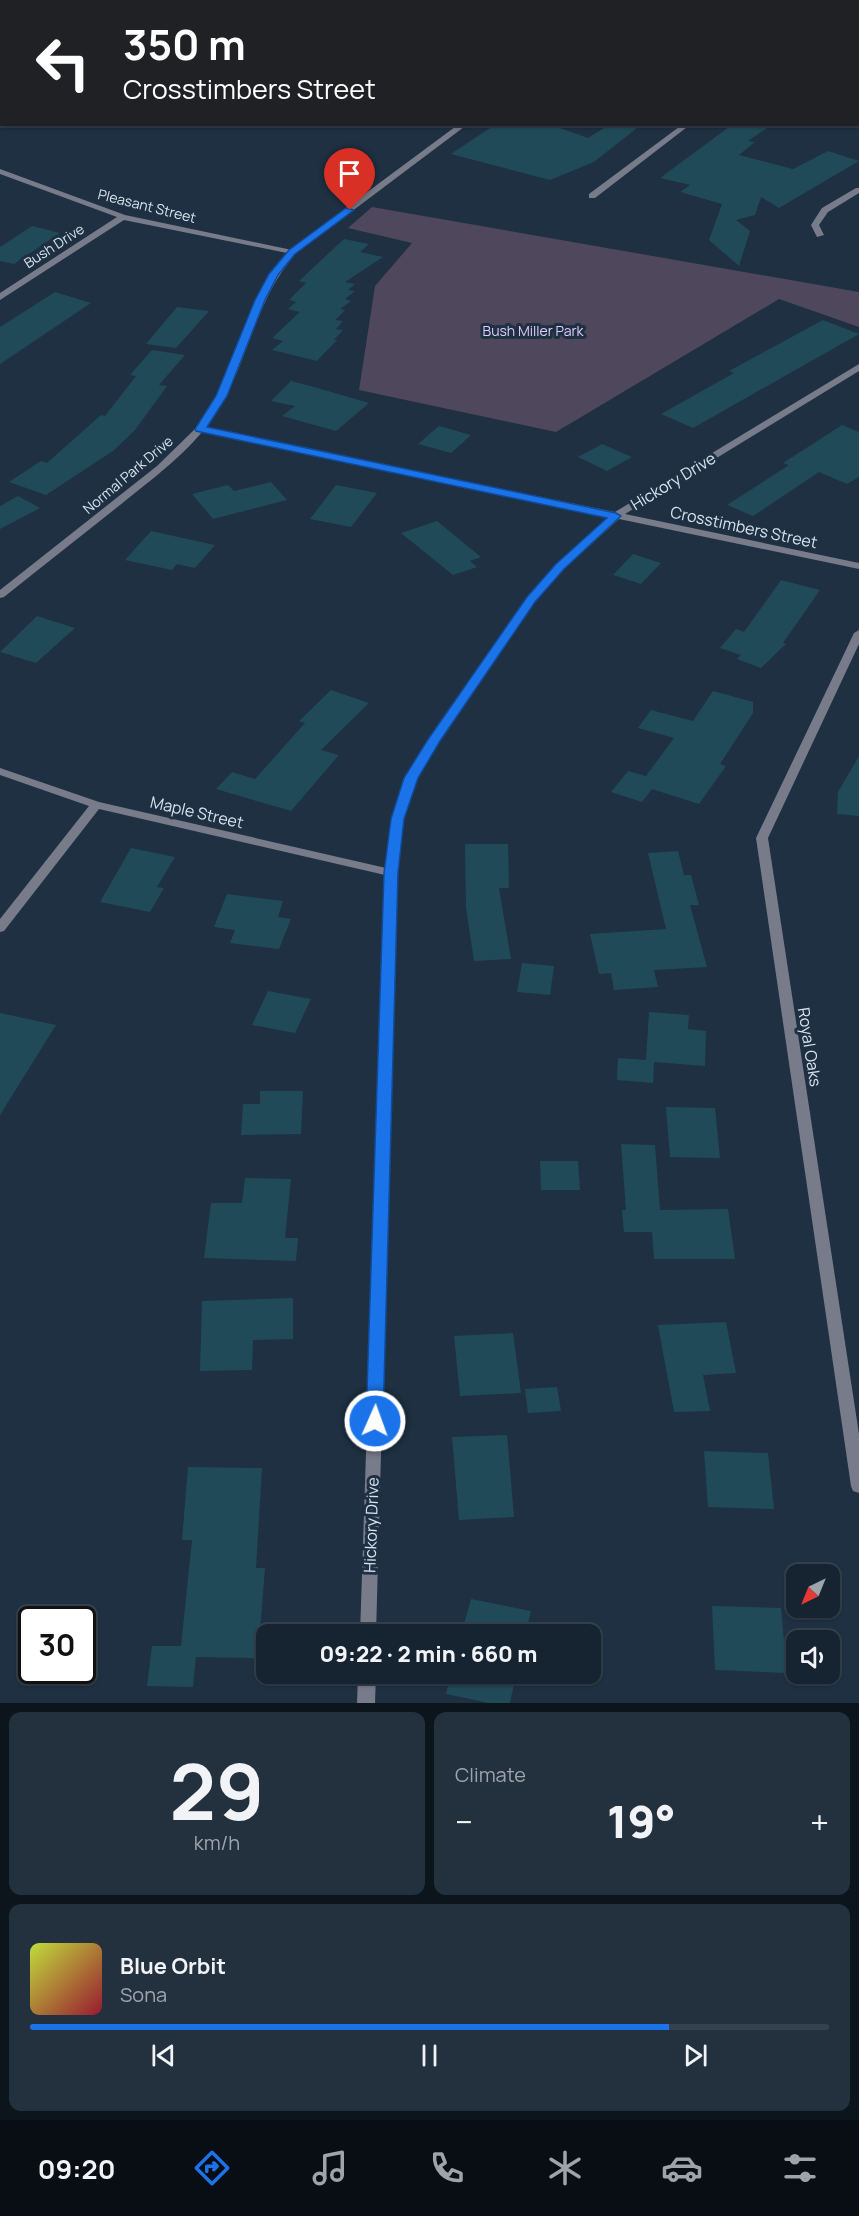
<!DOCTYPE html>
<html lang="en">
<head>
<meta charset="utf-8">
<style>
	:root { --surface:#162432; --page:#23303e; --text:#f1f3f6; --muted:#9ea4ac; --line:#35414d; --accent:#1a73e8 }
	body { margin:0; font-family:Manrope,sans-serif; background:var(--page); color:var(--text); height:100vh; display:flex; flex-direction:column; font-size:22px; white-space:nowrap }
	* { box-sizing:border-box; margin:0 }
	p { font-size:20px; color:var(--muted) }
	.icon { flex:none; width:33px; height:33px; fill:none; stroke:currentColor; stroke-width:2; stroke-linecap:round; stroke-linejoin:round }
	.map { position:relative; height:1703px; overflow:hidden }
	.drawer { display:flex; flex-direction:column; gap:9px; padding:9px; background:#0c141c; flex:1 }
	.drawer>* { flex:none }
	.guide { position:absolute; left:0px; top:0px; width:860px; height:126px; box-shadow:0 2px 4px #0004,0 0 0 2px var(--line); background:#202124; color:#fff; overflow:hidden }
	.needle { width:39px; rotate:223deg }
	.buttons { position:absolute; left:786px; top:1564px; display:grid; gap:12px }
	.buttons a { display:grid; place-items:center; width:54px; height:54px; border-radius:12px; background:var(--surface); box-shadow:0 2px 4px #0004,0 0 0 2px var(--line); font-size:30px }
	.speed { position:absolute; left:18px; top:1606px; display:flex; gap:12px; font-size:30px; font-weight:700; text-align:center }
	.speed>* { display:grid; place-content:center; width:78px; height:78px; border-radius:50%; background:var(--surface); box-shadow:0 2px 4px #0004,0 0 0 2px var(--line); line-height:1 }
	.speed .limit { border:3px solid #111; border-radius:9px; background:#fff; color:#111 }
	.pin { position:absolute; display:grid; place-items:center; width:51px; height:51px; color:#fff; margin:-62px -26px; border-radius:50% 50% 50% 0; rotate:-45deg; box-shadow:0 0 6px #0007 }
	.pin .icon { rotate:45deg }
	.me { position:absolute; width:66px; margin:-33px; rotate:2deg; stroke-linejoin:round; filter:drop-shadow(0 0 4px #0008) }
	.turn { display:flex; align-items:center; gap:21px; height:126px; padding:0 24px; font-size:27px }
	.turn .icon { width:78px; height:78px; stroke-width:2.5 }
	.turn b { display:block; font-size:42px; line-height:51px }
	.big { font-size:45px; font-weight:800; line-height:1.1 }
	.drawer .card { flex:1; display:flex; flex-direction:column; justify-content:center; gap:9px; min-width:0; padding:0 21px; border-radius:12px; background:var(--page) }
	.drawer .dial { align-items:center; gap:0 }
	.dial b { font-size:78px; line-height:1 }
	.song { display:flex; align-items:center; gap:18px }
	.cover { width:72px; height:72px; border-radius:9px; background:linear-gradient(135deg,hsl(70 70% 55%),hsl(350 70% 35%)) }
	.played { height:6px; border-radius:3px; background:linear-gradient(90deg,var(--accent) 80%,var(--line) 80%) }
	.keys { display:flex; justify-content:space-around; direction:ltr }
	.heat { display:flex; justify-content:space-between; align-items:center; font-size:33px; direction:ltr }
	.drawer .tiles { flex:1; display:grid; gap:9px; grid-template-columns:1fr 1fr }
	.card:last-child { grid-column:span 2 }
	.trip { position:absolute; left:256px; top:1624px; width:345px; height:60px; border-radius:12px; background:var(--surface); box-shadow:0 2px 4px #0004,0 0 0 2px var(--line); font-weight:800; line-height:60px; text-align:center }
	.menu { display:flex; height:96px; justify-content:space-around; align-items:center; background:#090e14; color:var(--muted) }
	.menu .icon { width:42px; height:42px }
	.menu .active { color:var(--accent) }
	.menu b { font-size:27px; color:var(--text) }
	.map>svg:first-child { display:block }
	.green { fill:#4f475c }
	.building { fill:#204a58 }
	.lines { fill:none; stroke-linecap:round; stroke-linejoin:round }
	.minor { fill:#787b8a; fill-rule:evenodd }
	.tertiary { fill:#787b8a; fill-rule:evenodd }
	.route { fill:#1a73e8; stroke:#114b97; stroke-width:1.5 }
	.labels { text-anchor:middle; stroke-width:6; stroke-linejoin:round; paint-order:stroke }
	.far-street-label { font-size:14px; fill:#d7e2ee; stroke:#1e3042 }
	.far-park-label { font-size:14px; fill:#decdfb; stroke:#1e3042 }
	.street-label { font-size:16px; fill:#d7e2ee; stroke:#1e3042 }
</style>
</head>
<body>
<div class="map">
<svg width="859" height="1703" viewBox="0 0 859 1703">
	<rect width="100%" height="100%" fill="#1e3042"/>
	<polygon class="green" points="372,207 859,292 859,327 779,299 556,432 359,390 375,286 412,243 348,228"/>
	<g class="building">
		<polygon points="496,124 549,124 588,138 610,124 642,124 594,162 550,180 451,154"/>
		<polygon points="733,124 773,124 748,141 755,142 739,155 793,169 828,151 859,161 779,208 761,197 755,215 736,220 750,231 739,266 709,240 722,204 680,192 690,185 660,178"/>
		<polygon points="32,226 60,233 14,264 0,261 0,247"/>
		<polygon points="344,239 369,244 360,252 383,257 345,282 355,284 348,290 355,291 345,299 351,301 340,309 345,310 335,320 343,321 336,329 343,330 334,340 337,340 317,361 272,350 283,341 272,338 300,312 288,309 296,302 289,300 306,283 299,281"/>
		<polygon points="55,292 91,303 0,364 0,327"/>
		<polygon points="177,307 209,311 176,348 146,344"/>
		<polygon points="823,320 859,334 693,428 661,414 734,373 729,371"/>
		<polygon points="152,350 185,355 159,385 167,386 135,430 113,451 46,495 9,482 41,461 47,463 101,415 105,416 136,376 130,375"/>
		<polygon points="291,381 314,387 369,403 336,431 282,416 295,406 271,401"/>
		<polygon points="842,425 859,432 859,477 847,484 819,472 753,516 727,505 789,465 783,463"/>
		<polygon points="439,426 471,435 451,453 418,444"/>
		<polygon points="602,444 632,457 607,471 578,457"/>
		<polygon points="271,482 287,500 213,519 192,494 228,485 234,491"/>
		<polygon points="336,485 377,493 351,527 310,519"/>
		<polygon points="18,496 40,508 0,529 0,506"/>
		<polygon points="437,521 481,557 470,561 477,567 453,575 401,533"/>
		<polygon points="151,531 215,545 195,568 177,564 172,570 125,560"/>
		<polygon points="633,554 661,563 641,584 613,575"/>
		<polygon points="781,580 820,590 783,643 786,644 761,668 737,659 741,655 720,648 736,629 744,632"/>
		<polygon points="37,616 75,628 36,663 0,652"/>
		<polygon points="331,690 369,703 321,750 339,755 291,811 216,789 232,772 255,779 305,723 299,721"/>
		<polygon points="713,691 753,702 753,713 720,764 726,766 699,804 652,789 642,802 611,792 628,771 646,776 674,738 638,728 651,710 693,721"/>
		<polygon points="859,756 859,816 837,814 838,792"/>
		<polygon points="465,844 508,844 509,888 499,888 511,959 474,961 466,908"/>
		<polygon points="131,848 175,857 157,887 164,888 150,912 100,902"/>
		<polygon points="678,851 684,875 691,875 699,905 690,905 707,967 654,970 658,987 614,990 611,973 599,974 590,934 666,929 648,853"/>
		<polygon points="227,894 283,901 278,917 291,919 279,949 230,943 235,930 214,927"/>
		<polygon points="522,963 554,966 550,995 517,992"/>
		<polygon points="268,991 311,999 295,1033 252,1025"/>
		<polygon points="649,1012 689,1015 688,1029 706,1031 705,1066 654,1062 653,1083 617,1080 618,1058 646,1060"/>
		<polygon points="0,1013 56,1025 0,1115"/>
		<polygon points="260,1091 303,1091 301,1134 241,1135 243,1104 260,1104"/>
		<polygon points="666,1107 715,1108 720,1158 670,1157"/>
		<polygon points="621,1144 655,1145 660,1210 728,1209 735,1259 654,1259 652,1232 624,1232 622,1210 626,1210"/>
		<polygon points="540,1161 578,1161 580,1190 541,1190"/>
		<polygon points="245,1178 291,1179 285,1238 298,1238 296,1261 204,1258 211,1203 242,1203"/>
		<polygon points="293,1298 293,1339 253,1340 252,1370 200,1371 202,1301"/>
		<polygon points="726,1322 736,1373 703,1375 710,1411 674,1412 658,1325"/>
		<polygon points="513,1333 521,1393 460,1396 454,1336"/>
		<polygon points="557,1387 561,1411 528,1413 525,1389"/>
		<polygon points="507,1435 514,1517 459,1520 452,1437"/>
		<polygon points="704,1451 768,1453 774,1509 708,1507"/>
		<polygon points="188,1467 262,1468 256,1568 265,1568 258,1658 196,1657 193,1687 147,1686 152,1646 181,1646 192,1540 182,1540"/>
		<polygon points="471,1599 531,1611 525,1635 461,1635"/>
		<polygon points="712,1606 781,1608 787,1673 715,1670"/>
		<polygon points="451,1674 516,1674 510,1703 489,1703 446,1694"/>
	</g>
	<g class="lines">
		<g class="minor">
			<polygon points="850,0 857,0 849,2"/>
			<rect x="0" y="67" width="2" height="4"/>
			<polygon points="683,124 691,124 595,198 589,198 589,194"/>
			<polygon points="0,169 125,215 292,250 296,252 292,254 124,220 0,300 0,293 117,217 0,174"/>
			<polygon points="856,188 859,188 859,193 828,212 819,225 824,235 817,237 811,225 822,208"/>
			<polygon points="859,364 859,371 625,514 859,563 859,569 619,519 564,569 535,601 439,741 417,778 404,819 397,873 376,1635 360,1635 385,875 99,809 4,931 0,932 0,919 89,806 0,775 0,768 99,802 386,868 392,819 405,778 427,741 527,597 556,565 609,517 200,432 195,429 197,427 615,512"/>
			<polygon points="859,630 859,644 768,838 859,1434 859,1493 853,1491 851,1486 756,838 854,633"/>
			<polygon points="358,1674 376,1674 375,1703 357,1703"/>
		</g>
		<g class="tertiary">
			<polygon points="632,0 631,2 624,2 625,0"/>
			<path d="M459,124H468L295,254C285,267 275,281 268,296C250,333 240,374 219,409C195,447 160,473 125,501C85,533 44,565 4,597L0,598V590L157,466L197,427L221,387L260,295L272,273L289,250Z"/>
		</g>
	</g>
	<polygon class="route" points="346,208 354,210 295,254 278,275 265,300 227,396 207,427 616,513 621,516 564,569 535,602 440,741 418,778 404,819 398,873 383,1421 381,1426 368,1426 366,1421 384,873 391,819 404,778 427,741 527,597 556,564 607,518 196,431 195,429 216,396 255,300 269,274 289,250"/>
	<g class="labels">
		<g class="far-street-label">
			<text transform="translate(147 206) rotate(14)" y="5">Pleasant Street</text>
			<text transform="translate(54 246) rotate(-33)" y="5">Bush Drive</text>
			<text transform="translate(128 475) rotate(-40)" y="5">Normal Park Drive</text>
		</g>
		<g class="far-park-label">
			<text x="533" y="336">Bush Miller Park</text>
		</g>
		<g class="street-label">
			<text transform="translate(673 481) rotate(-31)" y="6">Hickory Drive</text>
			<text transform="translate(744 527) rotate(12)" y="6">Crosstimbers Street</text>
			<text transform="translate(197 812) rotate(13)" y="6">Maple Street</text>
			<text transform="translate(810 1047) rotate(81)" y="6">Royal Oaks</text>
			<text transform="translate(371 1525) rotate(-88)" y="6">Hickory Drive</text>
		</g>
	</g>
</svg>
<div class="buttons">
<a><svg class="needle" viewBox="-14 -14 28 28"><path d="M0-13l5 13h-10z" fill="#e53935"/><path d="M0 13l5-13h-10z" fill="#9ea4ac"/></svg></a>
<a><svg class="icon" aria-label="sound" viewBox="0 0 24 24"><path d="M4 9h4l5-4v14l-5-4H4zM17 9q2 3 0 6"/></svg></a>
</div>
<div class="speed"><div class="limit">30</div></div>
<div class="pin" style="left:350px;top:210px;background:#d93025"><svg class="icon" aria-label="arrive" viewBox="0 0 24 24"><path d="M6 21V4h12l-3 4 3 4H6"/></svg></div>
<svg class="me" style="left:375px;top:1421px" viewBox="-20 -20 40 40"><circle r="17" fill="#1a73e8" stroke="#fff" stroke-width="3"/><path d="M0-11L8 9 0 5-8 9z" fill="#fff"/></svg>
<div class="trip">09:22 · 2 min · 660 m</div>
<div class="guide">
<div class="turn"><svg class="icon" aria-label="left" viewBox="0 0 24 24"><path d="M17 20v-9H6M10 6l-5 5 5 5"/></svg><div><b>350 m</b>Crosstimbers Street</div></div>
</div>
</div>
<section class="drawer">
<div class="tiles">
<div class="card dial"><b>29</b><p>km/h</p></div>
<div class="card"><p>Climate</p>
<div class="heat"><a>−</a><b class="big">19°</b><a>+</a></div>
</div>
<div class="card">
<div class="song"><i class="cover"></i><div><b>Blue Orbit</b><p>Sona</p></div></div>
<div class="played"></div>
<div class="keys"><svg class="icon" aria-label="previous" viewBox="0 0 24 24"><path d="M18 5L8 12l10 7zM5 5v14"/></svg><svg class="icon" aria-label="pause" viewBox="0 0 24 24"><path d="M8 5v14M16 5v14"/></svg><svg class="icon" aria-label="next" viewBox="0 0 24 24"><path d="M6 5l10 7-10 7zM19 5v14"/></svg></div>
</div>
</div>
</section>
<nav class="menu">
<b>09:20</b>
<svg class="icon active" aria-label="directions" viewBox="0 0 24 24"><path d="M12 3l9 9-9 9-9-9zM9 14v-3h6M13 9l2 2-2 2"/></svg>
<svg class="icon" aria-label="music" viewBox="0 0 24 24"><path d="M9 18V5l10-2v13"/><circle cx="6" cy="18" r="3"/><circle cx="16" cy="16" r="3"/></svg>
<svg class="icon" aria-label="phone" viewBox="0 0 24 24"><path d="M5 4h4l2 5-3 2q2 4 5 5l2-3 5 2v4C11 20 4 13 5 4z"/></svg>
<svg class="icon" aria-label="climate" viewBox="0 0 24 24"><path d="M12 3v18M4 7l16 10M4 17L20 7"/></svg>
<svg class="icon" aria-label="car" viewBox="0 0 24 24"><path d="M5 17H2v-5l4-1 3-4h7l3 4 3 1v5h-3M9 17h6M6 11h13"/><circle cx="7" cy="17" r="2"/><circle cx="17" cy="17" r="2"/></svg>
<svg class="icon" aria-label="filters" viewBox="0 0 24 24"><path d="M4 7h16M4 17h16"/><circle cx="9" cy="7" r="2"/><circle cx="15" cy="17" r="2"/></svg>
</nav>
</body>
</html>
